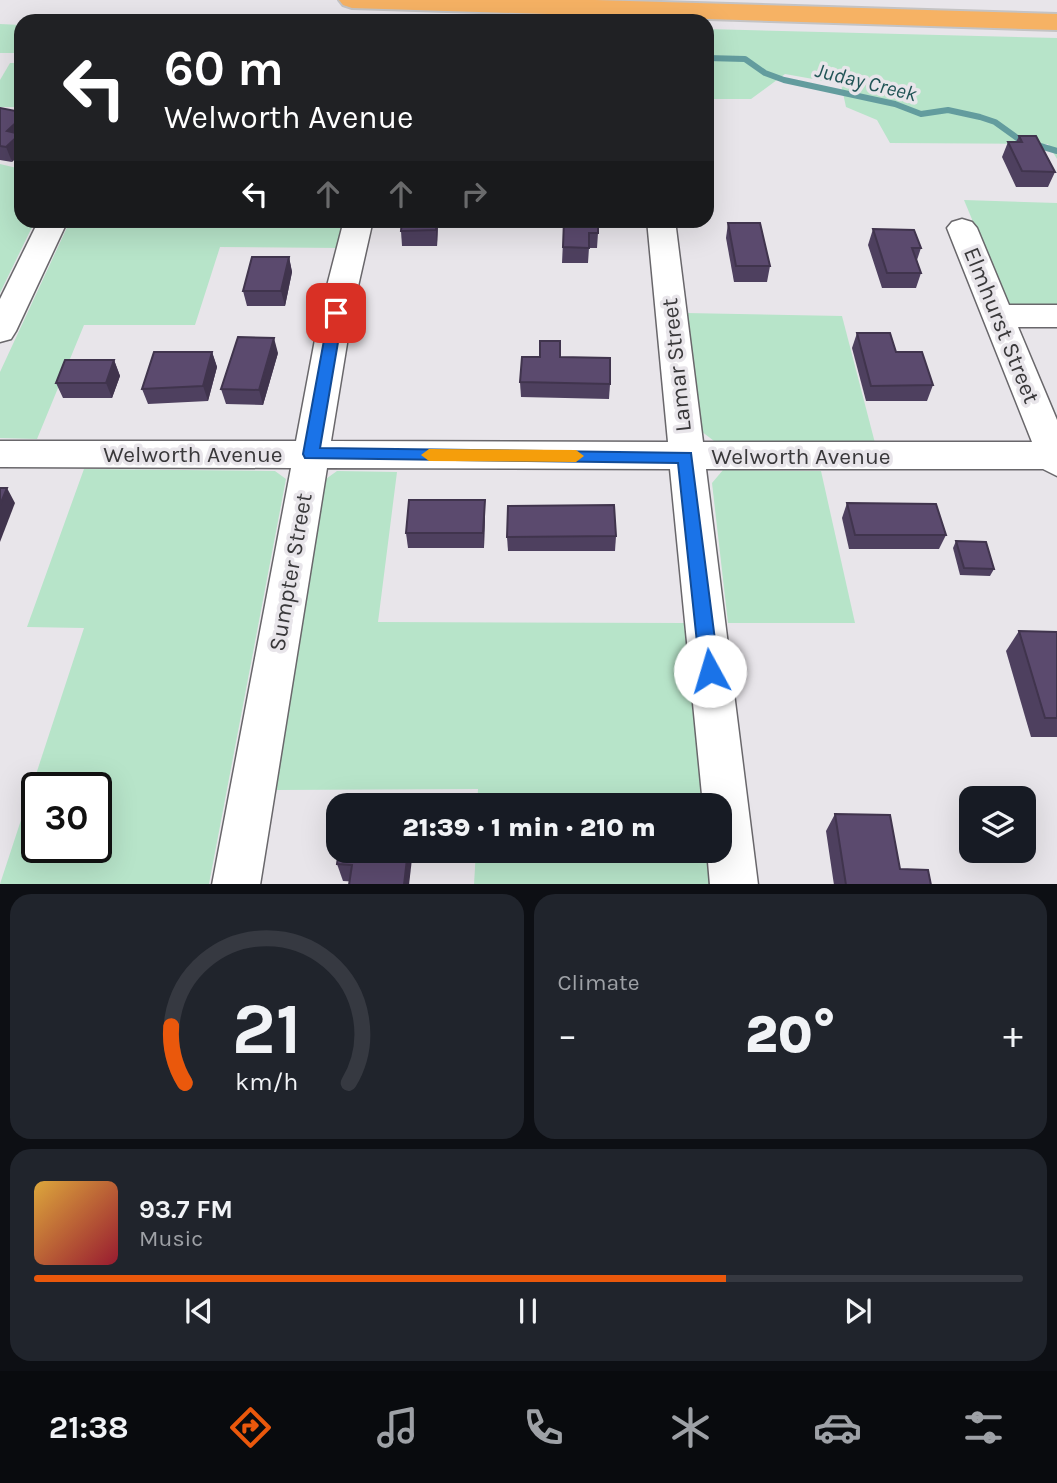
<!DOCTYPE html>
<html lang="en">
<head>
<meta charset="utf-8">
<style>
	:root { --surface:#171b24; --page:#20242c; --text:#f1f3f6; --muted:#9ea1a6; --line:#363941; --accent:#ea580c }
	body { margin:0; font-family:Karla,sans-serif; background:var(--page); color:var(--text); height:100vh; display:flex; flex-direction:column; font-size:26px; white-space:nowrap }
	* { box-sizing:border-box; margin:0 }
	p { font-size:23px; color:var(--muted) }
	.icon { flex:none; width:38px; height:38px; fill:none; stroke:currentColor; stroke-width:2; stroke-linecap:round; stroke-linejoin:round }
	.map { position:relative; height:884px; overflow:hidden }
	.details { display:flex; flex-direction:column; gap:10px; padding:10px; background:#0d0f14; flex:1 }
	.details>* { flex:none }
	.hud { position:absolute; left:14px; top:14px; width:700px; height:214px; border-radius:21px; box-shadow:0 7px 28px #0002; background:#202124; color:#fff; overflow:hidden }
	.buttons { position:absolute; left:959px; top:786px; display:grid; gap:14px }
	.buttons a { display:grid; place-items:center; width:77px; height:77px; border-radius:14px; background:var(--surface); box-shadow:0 7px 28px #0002; font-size:35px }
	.speed { position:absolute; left:21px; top:772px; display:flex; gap:14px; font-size:35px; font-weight:700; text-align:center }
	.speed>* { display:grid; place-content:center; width:91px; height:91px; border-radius:50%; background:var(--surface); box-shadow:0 7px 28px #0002; line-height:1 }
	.speed .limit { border:4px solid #111; border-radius:10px; background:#fff; color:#111 }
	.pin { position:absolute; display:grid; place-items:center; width:60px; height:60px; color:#fff; margin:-30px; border-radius:14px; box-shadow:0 4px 10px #0006 }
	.me { position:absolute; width:77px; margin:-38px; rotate:354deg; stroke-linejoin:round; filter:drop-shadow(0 0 5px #0008) }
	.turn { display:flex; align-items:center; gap:24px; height:147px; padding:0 35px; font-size:32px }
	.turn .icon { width:91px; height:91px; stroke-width:2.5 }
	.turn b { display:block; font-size:49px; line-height:60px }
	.lanes { display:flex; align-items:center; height:66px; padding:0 35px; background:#0003; justify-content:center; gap:35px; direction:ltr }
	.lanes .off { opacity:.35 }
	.big { font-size:52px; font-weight:800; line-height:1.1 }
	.details .widget { flex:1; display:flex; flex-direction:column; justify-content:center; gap:10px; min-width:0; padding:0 24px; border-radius:21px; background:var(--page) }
	.details .dial { align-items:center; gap:0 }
	.dial svg { height:182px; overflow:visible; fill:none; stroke:var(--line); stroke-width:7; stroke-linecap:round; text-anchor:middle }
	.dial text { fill:var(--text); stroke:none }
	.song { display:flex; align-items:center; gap:21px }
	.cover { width:84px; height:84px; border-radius:10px; background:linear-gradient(135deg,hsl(40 70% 55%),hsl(350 70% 35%)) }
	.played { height:7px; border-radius:4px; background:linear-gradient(90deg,var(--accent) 70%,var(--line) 70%) }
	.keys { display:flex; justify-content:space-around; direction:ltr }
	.heat { display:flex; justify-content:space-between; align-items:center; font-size:38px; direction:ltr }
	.details .tiles { flex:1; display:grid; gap:10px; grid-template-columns:1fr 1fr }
	.widget:last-child { grid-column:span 2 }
	.trip { position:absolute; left:326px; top:793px; width:406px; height:70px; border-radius:21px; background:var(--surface); box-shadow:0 7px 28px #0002; font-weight:800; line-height:70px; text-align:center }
	.tabs { display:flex; height:112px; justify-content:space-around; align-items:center; background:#090b0e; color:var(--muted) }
	.tabs .icon { width:49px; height:49px }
	.tabs .current { color:var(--accent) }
	.tabs b { font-size:32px; color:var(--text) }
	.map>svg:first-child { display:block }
	.green { fill:#b7e4c9; fill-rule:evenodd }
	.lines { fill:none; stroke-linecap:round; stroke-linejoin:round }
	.stream { stroke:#639c9e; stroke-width:6 }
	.minor-casing { stroke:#69676b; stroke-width:3 }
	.highway-casing { stroke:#c4c3c4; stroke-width:4 }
	.minor { fill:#fff; fill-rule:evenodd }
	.highway { fill:#f6b264; fill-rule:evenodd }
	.wall { fill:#4e405f }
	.shaded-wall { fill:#40344d }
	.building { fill:#5b4a6e; stroke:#40344d; stroke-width:2 }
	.route { fill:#1a73e8; stroke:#114b97; stroke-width:2 }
	.slow { fill:#f59e0b }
	.labels { text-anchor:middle; stroke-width:7; stroke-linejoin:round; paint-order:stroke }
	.far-water-label { font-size:21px; font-style:italic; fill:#215456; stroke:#e8e5ea }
	.street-label { font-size:23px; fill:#39383a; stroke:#e8e5ea }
</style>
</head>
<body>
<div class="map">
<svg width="1057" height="885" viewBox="0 0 1057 885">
	<rect width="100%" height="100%" fill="#e8e5ea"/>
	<g class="green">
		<polygon points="132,14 358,21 116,21"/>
		<polygon points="0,24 21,25 21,53 0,53"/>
		<polygon points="707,29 1057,38 1057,159 1048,144 890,143 877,120 846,107 841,84 785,74 751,99 707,99"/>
		<polygon points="10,63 21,63 21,107 0,107 0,80"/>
		<polygon points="0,164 21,169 21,220 35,221 0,293"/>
		<polygon points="964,200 1057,203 1057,308 1017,308 1007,304"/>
		<polygon points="70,221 349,221 342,248 220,247 195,325 84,325 37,439 0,438 0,372"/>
		<polygon points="686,313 842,316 875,443 714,441 701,431"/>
		<path d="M84,469L275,471L286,479L209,884H0L84,628L27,627ZM37,788H96V847H37Z"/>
		<polygon points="723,470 821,471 855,623 728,623 712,483"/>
		<polygon points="337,471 397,472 378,622 684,623 703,805 477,805 478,789 274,790 323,481"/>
		<polygon points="476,850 708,851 712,885 474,885"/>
	</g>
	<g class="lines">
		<polyline class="stream" points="707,58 745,59 765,73 784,80 895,104 921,114 948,110 980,117 995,122 1020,140 1057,151"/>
		<g class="minor-casing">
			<g id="minor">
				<polygon points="962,219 972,222 977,228 1009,305 1057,305 1057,327 1018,327 1057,420 1057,476 1043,469 706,469 758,885 710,885 707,850 719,850 719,805 703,805 670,469 327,468 260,885 212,885 291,468 0,467 0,441 296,441 320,313 344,220 373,220 352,313 331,441 668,442 647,220 675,220 703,442 1032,442 947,228 952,222"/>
				<polygon points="39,220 68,220 16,331 11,339 0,342 0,299"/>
			</g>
		</g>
		<g class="highway-casing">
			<polygon id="highway" points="339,0 595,0 1057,14 1057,30 352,8 343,5"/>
		</g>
		<use href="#minor" class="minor"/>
		<use href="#highway" class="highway"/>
	</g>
	<g class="wall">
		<polygon points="0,108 12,162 0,160"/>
		<polygon points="1019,136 1055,172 1048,187 1016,187 1002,157 1008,142 1016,142"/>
		<polygon points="402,220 438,220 437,246 402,246 401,231"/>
		<polygon points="564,220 598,233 597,248 589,248 588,263 562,263"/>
		<polygon points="728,223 770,266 767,282 734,282 726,238"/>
		<polygon points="873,229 921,248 917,260 921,273 916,288 882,288 868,245"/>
		<polygon points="289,257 292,272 285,306 247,306 243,291"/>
		<polygon points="857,333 933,385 927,401 866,401 852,348"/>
		<polygon points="212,352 217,367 208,401 148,404 142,389"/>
		<polygon points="278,353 263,405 226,404 221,389"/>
		<polygon points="560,357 610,384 609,399 521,397 520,382"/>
		<polygon points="114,360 120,376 112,398 63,398 56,383"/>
		<polygon points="485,500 484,548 408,548 406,533"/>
		<polygon points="847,503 946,535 939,549 849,549 842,518"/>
		<polygon points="616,536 615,551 508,551 507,537"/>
		<polygon points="956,541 994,569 990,576 960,575 953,548"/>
		<polygon points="1019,631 1057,632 1057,737 1031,737 1006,651"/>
		<polygon points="835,814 900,869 931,885 834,885 826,831"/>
		<polygon points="339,850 409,885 343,881 337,864"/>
	</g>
	<g class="shaded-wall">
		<polygon points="21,118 21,154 12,162 6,147 7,131"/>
		<polygon points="437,220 438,220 438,226 437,246 436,230"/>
		<polygon points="289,257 292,272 285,306 281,291"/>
		<polygon points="274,338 278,353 263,405 259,390"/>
		<polygon points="212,352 217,367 208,401 203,386"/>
		<polygon points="114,360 120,376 112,398 106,383"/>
		<polygon points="7,488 15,503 0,542 0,505"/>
		<polygon points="485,500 485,515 484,548 483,533"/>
		<polygon points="408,850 413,850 409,885 404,885"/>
	</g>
	<g class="building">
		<polygon points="0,108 21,112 21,118 7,131 20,134 6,147 0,146"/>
		<polygon points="1019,136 1036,136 1055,172 1022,171 1008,142 1022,142"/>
		<polygon points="402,220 437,220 436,230 401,231"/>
		<polygon points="564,220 598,220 598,233 589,233 589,248 563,247"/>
		<polygon points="728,223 760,223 770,266 736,266"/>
		<polygon points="873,229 914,230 921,248 912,248 921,273 887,273"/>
		<polygon points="252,257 289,257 281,291 243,291"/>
		<polygon points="857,333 890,333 896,352 922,352 933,385 871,386"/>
		<polygon points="238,337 274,338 259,390 221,389"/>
		<polygon points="540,341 560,341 560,357 610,358 610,384 520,382 522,357 540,357"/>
		<polygon points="154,352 212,352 203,386 142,389"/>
		<polygon points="65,360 114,360 106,383 56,383"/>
		<polygon points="0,488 7,488 0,505"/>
		<polygon points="409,500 485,500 483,533 406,533"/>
		<polygon points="847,503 936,504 946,535 855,535"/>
		<polygon points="614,505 616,536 507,537 508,506"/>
		<polygon points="956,541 986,542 994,569 964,568"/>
		<polygon points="1019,631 1057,632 1057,718 1045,718"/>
		<polygon points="835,814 890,815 900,869 928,870 931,885 846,885"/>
		<polygon points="339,850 408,850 404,885 349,885 352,865 337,864"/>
	</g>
	<polygon class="route" points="336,308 343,313 320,448 691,453 719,671 716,677 710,679 703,677 700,671 678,463 305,458 303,454 329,313"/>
	<polygon class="slow" points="429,449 576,450 584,456 576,462 429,461 421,455"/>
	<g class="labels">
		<g class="far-water-label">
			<text transform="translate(866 82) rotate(14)" y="7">Juday Creek</text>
		</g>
		<g class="street-label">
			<text transform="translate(1002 325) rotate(68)" y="8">Elmhurst Street</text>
			<text transform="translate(676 365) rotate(-96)" y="8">Lamar Street</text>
			<text x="193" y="462">Welworth Avenue</text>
			<text x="801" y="464">Welworth Avenue</text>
			<text transform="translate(290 572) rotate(-80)" y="8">Sumpter Street</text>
		</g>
	</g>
</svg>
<div class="buttons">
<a><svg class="icon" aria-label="layers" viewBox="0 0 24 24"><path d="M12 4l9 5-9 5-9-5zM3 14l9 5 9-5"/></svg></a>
</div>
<div class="speed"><div class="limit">30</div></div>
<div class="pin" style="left:336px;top:313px;background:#d93025"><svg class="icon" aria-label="arrive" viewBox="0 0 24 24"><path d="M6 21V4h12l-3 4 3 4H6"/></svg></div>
<svg class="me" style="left:710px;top:671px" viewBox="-20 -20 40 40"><circle r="19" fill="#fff"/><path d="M0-13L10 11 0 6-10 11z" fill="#1a73e8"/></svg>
<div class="trip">21:39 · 1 min · 210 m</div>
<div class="hud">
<div class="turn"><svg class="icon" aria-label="left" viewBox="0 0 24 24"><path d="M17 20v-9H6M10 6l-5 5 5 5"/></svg><div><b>60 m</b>Welworth Avenue</div></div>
<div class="lanes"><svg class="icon" aria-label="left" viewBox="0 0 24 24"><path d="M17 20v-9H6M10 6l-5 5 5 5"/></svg><svg class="icon off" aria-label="ahead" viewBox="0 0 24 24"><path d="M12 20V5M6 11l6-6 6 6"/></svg><svg class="icon off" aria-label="ahead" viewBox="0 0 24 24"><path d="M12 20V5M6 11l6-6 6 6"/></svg><svg class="icon off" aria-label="right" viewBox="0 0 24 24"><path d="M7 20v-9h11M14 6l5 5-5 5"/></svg></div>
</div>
</div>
<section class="details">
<div class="tiles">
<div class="widget dial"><svg viewBox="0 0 100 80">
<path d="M14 69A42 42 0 1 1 86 69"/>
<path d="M14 69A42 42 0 0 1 8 44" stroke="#ea580c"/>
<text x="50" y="56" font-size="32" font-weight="700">21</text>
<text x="50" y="72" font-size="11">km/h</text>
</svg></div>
<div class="widget"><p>Climate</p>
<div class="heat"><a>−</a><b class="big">20°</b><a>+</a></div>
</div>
<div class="widget">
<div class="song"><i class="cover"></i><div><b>93.7 FM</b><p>Music</p></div></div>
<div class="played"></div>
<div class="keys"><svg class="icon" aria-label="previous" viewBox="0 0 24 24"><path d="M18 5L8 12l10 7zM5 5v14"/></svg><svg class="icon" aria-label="pause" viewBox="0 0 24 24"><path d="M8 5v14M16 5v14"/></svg><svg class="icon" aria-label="next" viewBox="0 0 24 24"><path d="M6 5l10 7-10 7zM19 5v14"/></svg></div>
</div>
</div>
</section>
<nav class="tabs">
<b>21:38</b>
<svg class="icon current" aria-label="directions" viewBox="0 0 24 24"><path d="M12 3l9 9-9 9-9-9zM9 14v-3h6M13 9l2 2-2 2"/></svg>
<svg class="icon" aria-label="music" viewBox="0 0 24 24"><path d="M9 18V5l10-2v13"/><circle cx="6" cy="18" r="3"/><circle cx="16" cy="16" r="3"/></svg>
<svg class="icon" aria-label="phone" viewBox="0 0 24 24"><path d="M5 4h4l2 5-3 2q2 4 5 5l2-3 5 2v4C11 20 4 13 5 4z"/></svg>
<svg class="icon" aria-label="climate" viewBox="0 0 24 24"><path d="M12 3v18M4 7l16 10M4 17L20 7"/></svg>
<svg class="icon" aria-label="car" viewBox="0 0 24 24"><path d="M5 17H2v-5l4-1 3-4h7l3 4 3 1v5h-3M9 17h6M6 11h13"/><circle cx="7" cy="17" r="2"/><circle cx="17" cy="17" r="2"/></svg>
<svg class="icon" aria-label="filters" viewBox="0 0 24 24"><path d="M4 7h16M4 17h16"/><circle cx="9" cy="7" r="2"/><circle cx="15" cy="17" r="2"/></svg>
</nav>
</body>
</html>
